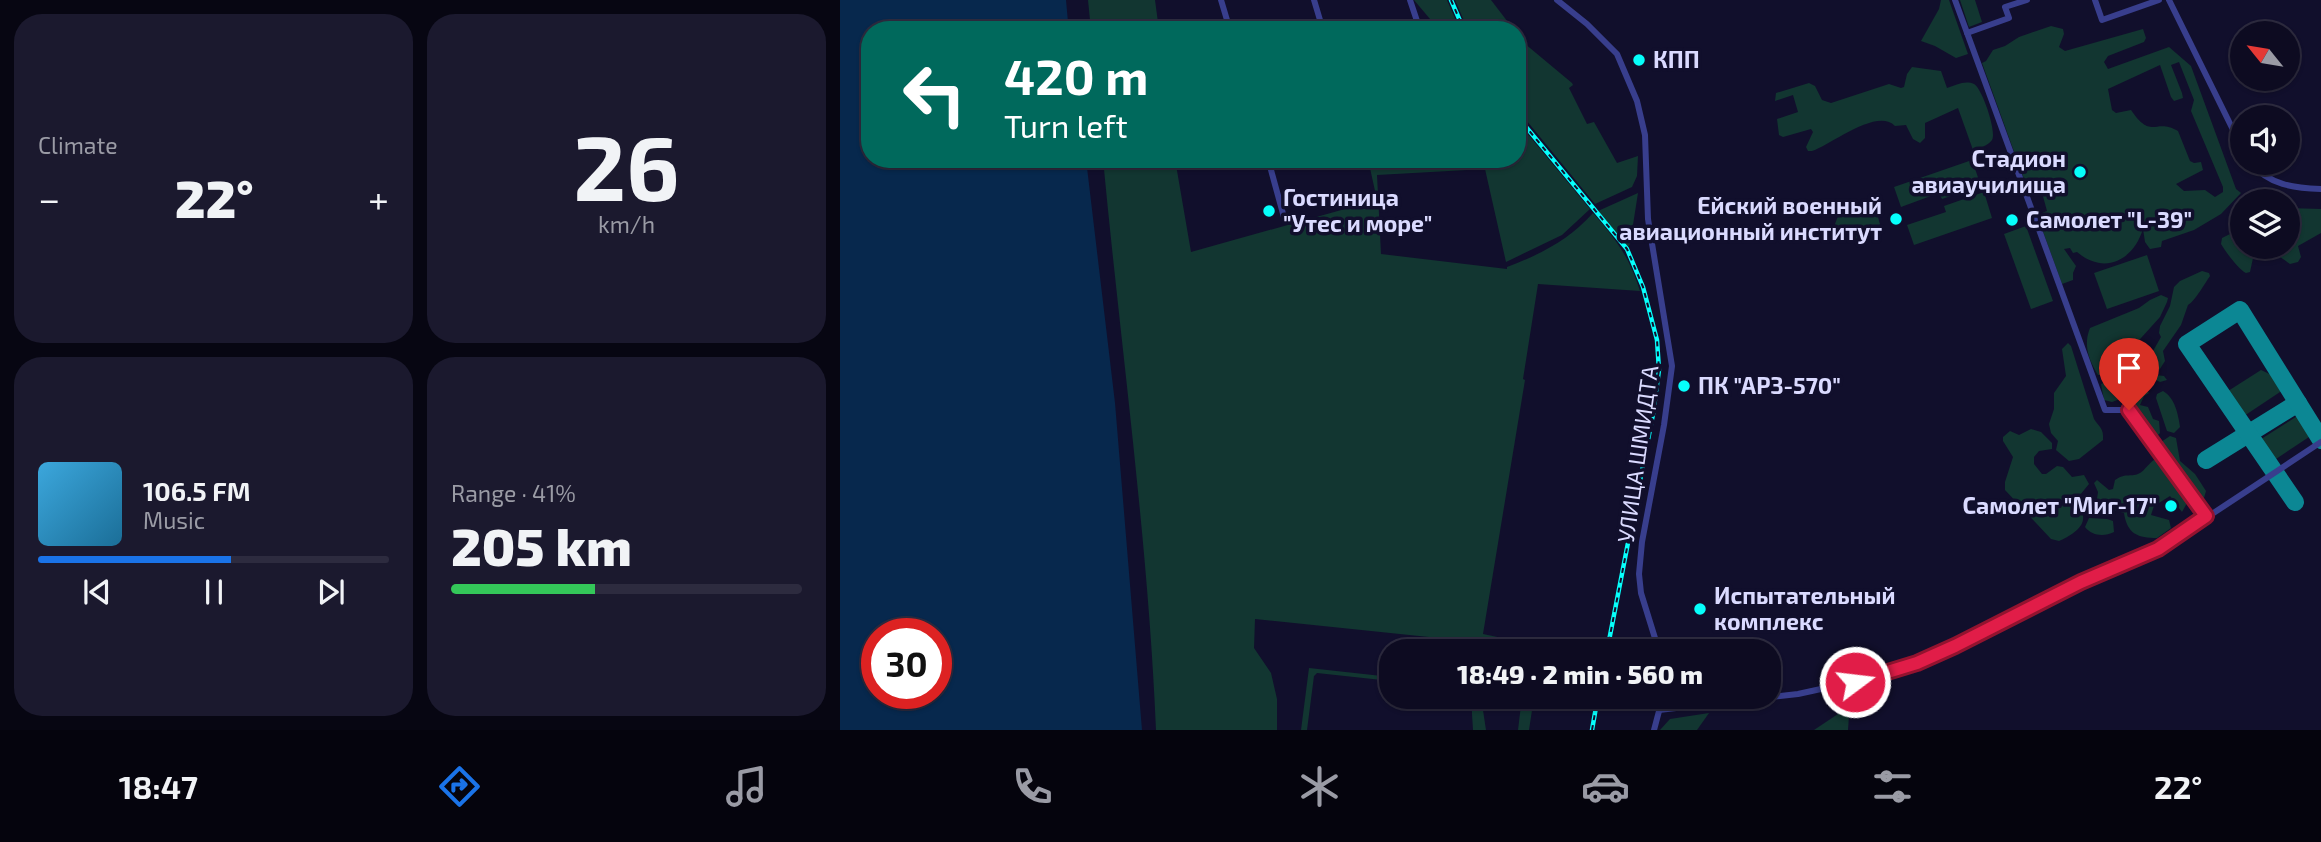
<!DOCTYPE html>
<html lang="en">
<head>
<meta charset="utf-8">
<style>
	:root { --surface:#0d0b21; --page:#1b192e; --text:#f1f3f6; --muted:#9a9ba5; --line:#2d2b3f; --accent:#1a73e8 }
	body { margin:0; font-family:"Exo 2",sans-serif; background:var(--page); color:var(--text); height:100vh; display:flex; flex-direction:column; font-size:26px; white-space:nowrap }
	* { box-sizing:border-box; margin:0 }
	p { font-size:23px; color:var(--muted) }
	.icon { flex:none; width:38px; height:38px; fill:none; stroke:currentColor; stroke-width:2; stroke-linecap:round; stroke-linejoin:round }
	.map { position:relative; flex:1; overflow:hidden }
	.sheet { display:flex; flex-direction:column; gap:14px; padding:14px; background:#070612; width:840px }
	.sheet>* { flex:none }
	.guide { position:absolute; left:21px; top:21px; width:665px; height:147px; border-radius:28px; box-shadow:0 2px 5px #0004,0 0 0 2px var(--line); background:#00695c; color:#fff; overflow:hidden }
	.needle { width:46px; rotate:300deg }
	.buttons { position:absolute; left:1390px; top:21px; display:grid; gap:14px }
	.buttons a { display:grid; place-items:center; width:70px; height:70px; border-radius:50%; background:var(--surface); box-shadow:0 2px 5px #0004,0 0 0 2px var(--line); font-size:35px }
	.speed { position:absolute; left:21px; top:618px; display:flex; gap:14px; font-size:35px; font-weight:700; text-align:center }
	.speed>* { display:grid; place-content:center; width:91px; height:91px; border-radius:50%; background:var(--surface); box-shadow:0 2px 5px #0004,0 0 0 2px var(--line); line-height:1 }
	.speed .limit { border:10px solid #d22; background:#fff; color:#111 }
	.pin { position:absolute; display:grid; place-items:center; width:60px; height:60px; color:#fff; margin:-72px -30px; border-radius:50% 50% 50% 0; rotate:-45deg; box-shadow:0 0 7px #0007 }
	.pin .icon { rotate:45deg }
	.me { position:absolute; width:77px; margin:-38px; rotate:75deg; stroke-linejoin:round; filter:drop-shadow(0 0 5px #0008) }
	.turn { display:flex; align-items:center; gap:24px; height:147px; padding:0 28px; font-size:32px }
	.turn .icon { width:91px; height:91px; stroke-width:2.5 }
	.turn b { display:block; font-size:49px; line-height:60px }
	.big { font-size:52px; font-weight:800; line-height:1.1 }
	.sheet .card { flex:1; display:flex; flex-direction:column; justify-content:center; gap:10px; min-width:0; padding:0 24px; border-radius:28px; background:var(--page) }
	.sheet .dial { align-items:center; gap:0 }
	.dial b { font-size:91px; line-height:1 }
	.song { display:flex; align-items:center; gap:21px }
	.cover { width:84px; height:84px; border-radius:10px; background:linear-gradient(135deg,hsl(200 70% 55%),hsl(200 70% 35%)) }
	.played { height:7px; border-radius:4px; background:linear-gradient(90deg,var(--accent) 55%,var(--line) 55%) }
	.keys { display:flex; justify-content:space-around; direction:ltr }
	.heat { display:flex; justify-content:space-between; align-items:center; font-size:38px; direction:ltr }
	.charge { height:10px; border-radius:5px; background:linear-gradient(90deg,#34c759 41%,var(--line) 0) }
	.sheet .tiles { flex:1; display:grid; gap:14px; grid-template-columns:repeat(2,1fr) }
	.trip { position:absolute; left:539px; top:639px; width:402px; height:70px; border-radius:28px; background:var(--surface); box-shadow:0 2px 5px #0004,0 0 0 2px var(--line); font-weight:800; line-height:70px; text-align:center }
	.dock { display:flex; height:112px; justify-content:space-around; align-items:center; background:#05040d; color:var(--muted) }
	.dock .icon { width:49px; height:49px }
	.dock .on { color:var(--accent) }
	.dock b { font-size:32px; color:var(--text) }
	main { display:flex; flex:1; min-height:0 }
	.map>svg:first-child { display:block }
	.green { fill:#123631; fill-rule:evenodd }
	.water { fill:#07284d; fill-rule:evenodd }
	.lines { fill:none; stroke-linecap:round; stroke-linejoin:round }
	.taxiway { stroke:#0c8794; stroke-width:18 }
	.minor { stroke:#383e8d; stroke-width:6 }
	.rail-casing { stroke:#06fffc; stroke-width:4.5 }
	.rail { stroke:#110f2c; stroke-width:2; stroke-dasharray:5; stroke-linecap:butt }
	.route-casing { stroke:#92132f; stroke-width:18 }
	.route { stroke:#e11d48; stroke-width:12 }
	.poi-dot { fill:#06fffc; stroke:#110f2c; stroke-width:2.5 }
	.labels { text-anchor:middle; stroke-width:7; stroke-linejoin:round; paint-order:stroke }
	.poi-label { font-size:23px; font-weight:bold; fill:#dadaff; stroke:#110f2c; text-anchor:start }
	.street-label { font-size:23px; fill:#dadaff; stroke:#110f2c }
</style>
</head>
<body>
<main>
<section class="sheet">
<div class="tiles">
<div class="card"><p>Climate</p>
<div class="heat"><a>−</a><b class="big">22°</b><a>+</a></div>
</div>
<div class="card dial"><b>26</b><p>km/h</p></div>
<div class="card">
<div class="song"><i class="cover"></i><div><b>106.5 FM</b><p>Music</p></div></div>
<div class="played"></div>
<div class="keys"><svg class="icon" aria-label="previous" viewBox="0 0 24 24"><path d="M18 5L8 12l10 7zM5 5v14"/></svg><svg class="icon" aria-label="pause" viewBox="0 0 24 24"><path d="M8 5v14M16 5v14"/></svg><svg class="icon" aria-label="next" viewBox="0 0 24 24"><path d="M6 5l10 7-10 7zM19 5v14"/></svg></div>
</div>
<div class="card"><p>Range · 41%</p><b class="big">205 km</b><div class="charge"></div></div>
</div>
</section>
<div class="map">
<svg width="1481" height="730" viewBox="0 0 1481 730">
	<rect width="100%" height="100%" fill="#110f2c"/>
	<g class="green">
		<polygon points="248,0 315,0 319,30 251,30"/>
		<polygon points="574,0 607,0 620,30 594,30 590,19"/>
		<polygon points="615,0 651,0 674,30 628,30"/>
		<polygon points="1101,0 1109,0 1128,54 1116,58 1095,46 1081,41 1099,9"/>
		<polygon points="1120,0 1135,0 1142,22 1129,27"/>
		<path d="M1211,26L1223,29L1224,34L1219,47L1225,51L1303,29L1306,38L1304,42L1268,56L1264,62L1268,69L1329,47L1351,66L1396,189L1401,193L1381,214L1354,230L1322,241L1321,247L1310,249L1305,242L1303,229C1293,261 1264,275 1237,252L1233,253L1230,248L1224,249L1236,266L1233,273V280L1222,284L1197,215L1207,211L1201,189L1189,193L1142,63L1146,61L1153,50L1165,46L1179,37ZM1339,62L1354,100L1351,111L1383,187V192L1375,197L1365,190L1344,191L1336,184L1363,170L1361,162L1354,163L1350,161L1338,131C1315,117 1312,141 1291,110L1276,113L1272,110L1268,89L1320,65L1331,97L1334,101L1343,98L1342,93L1331,65Z"/>
		<polygon points="677,34 684,43 732,83 733,85 729,88 747,124 754,122 777,163 798,156 797,176 792,187 755,204 677,109"/>
		<path d="M1072,67L1101,71L1107,88C1116,85 1125,80 1134,84C1142,88 1157,132 1152,140C1148,146 1139,148 1133,150L1118,108L1085,123V138L1080,143L1073,139L1066,125L1055,126C1037,107 991,145 972,151H968L966,147L973,132L971,129L943,137L939,135L937,119L958,112L953,95L935,101L936,93L969,83L975,86L982,100L991,103L1049,84L1061,88L1064,87L1067,74Z"/>
		<path d="M677,121L750,209L722,235L666,262L645,169L537,175L541,254L667,269V267C701,254 729,240 753,213C776,239 790,258 800,291L698,284L683,379L685,380L643,634L701,646L700,651H665L608,639L415,619L414,648L431,673L437,699V730H316C308,539 281,350 263,159H335L351,252L537,200L528,159H677Z"/>
		<polygon points="1132,160 1141,186 1102,199 1099,193 1061,207 1054,187"/>
		<polygon points="1144,192 1152,218 1074,245 1067,225 1106,212 1104,206"/>
		<polygon points="798,193 790,244 788,247 758,211"/>
		<path d="M1024,204C1037,203 1037,214 1040,224L1036,231L1013,240L1000,235L995,224L998,216Z"/>
		<path d="M1447,208L1481,209V233L1458,246L1461,257L1458,262L1450,264L1433,252L1424,250L1413,258L1410,272L1406,273C1399,270 1385,251 1381,244L1382,238L1402,228V247H1447Z"/>
		<polygon points="1186,226 1213,301 1191,309 1164,234"/>
		<polygon points="1307,255 1319,291 1267,309 1254,273"/>
		<path d="M1362,271L1369,273L1370,276C1365,283 1355,301 1348,305L1341,325L1323,351L1325,361L1316,375L1324,376L1327,380L1320,382L1310,377L1304,387L1309,393L1304,396L1300,405L1308,407L1313,419L1319,421L1320,433L1318,435L1308,428L1302,415L1283,398L1272,402L1264,400L1261,384L1290,372H1301L1321,337L1319,333L1320,326L1330,306L1334,287L1340,281Z"/>
		<path d="M1321,295L1328,298L1327,302L1320,317L1292,348L1276,371L1271,375H1258C1249,360 1243,345 1250,328L1299,308L1310,300Z"/>
		<path d="M1228,343L1231,346L1254,419C1259,427 1264,428 1263,440L1239,459L1229,461L1216,450L1218,441L1211,433L1209,424L1214,409V393L1226,376L1222,349Z"/>
		<polygon points="1421,370 1440,379 1446,388 1401,418 1385,393"/>
		<path d="M1323,391C1335,398 1338,414 1340,427L1334,433L1327,431L1316,398L1317,394Z"/>
		<polygon points="1462,413 1472,430 1469,437 1433,461 1418,441"/>
		<path d="M1191,429L1201,432L1212,443V449L1199,451L1194,457V464L1202,474H1206L1217,466L1223,467L1232,477L1244,475L1249,484L1235,501C1237,506 1243,511 1243,516C1245,528 1228,537 1219,541L1211,539L1165,490V482L1173,457L1163,441V437L1170,431L1179,435Z"/>
		<path d="M1330,436L1336,438L1340,461L1355,474L1366,491L1364,498C1351,497 1324,455 1321,442Z"/>
		<path d="M1314,460C1324,464 1346,493 1347,503L1342,512L1330,496L1314,506L1311,515L1329,520L1331,528L1317,538C1298,538 1287,534 1284,513C1272,510 1265,510 1257,499L1258,492L1254,483L1257,480L1269,490L1273,489L1275,480C1287,472 1291,478 1300,473C1305,470 1309,463 1314,460Z"/>
		<path d="M1249,518L1267,519L1273,521L1274,532C1264,537 1252,536 1245,527Z"/>
		<polygon points="469,668 551,677 551,681 477,673 474,676 467,730 461,730"/>
		<polygon points="631,697 641,697 646,730 633,730"/>
		<polygon points="682,697 694,697 689,730 678,730"/>
		<polygon points="1001,712 1009,716 1008,730 974,730"/>
		<polygon points="869,713 857,730 820,730 830,719"/>
	</g>
	<path class="water" d="M0,0H226L228,22L224,23L226,30H30V159H246L275,403L302,730H0ZM37,634H96V693H37Z"/>
	<g class="lines">
		<g class="taxiway">
			<polyline points="1366,460 1458,403"/>
			<polyline points="1455,502 1347,344 1400,310 1481,440"/>
		</g>
		<g class="minor">
			<polyline points="381,0 390,30"/>
			<polyline points="474,0 483,30"/>
			<polyline points="570,0 580,30"/>
			<polyline points="717,0 747,24 777,54 797,101 805,135 808,219 832,366 824,425 802,542 799,574 801,593 819,651"/>
			<polyline points="1115,0 1265,410 1289,410 1366,516"/>
			<polyline points="1255,0 1262,20 1319,0"/>
			<polyline points="1329,0 1402,148"/>
			<polyline points="1127,33 1169,18 1165,7 1187,0"/>
			<polyline points="428,159 445,221"/>
			<path d="M1411,163C1429,185 1454,188 1481,189"/>
			<polyline points="819,710 958,694 1036,677 1077,663 1241,582 1319,549 1481,442"/>
			<polyline points="814,730 823,696"/>
		</g>
		<g class="rail-casing">
			<g id="rail">
				<polyline points="611,0 624,30"/>
				<polyline points="677,116 787,249 803,287 817,340 819,370 813,414 767,651"/>
				<polyline points="752,730 758,696"/>
			</g>
		</g>
		<use href="#rail" class="rail"/>
	</g>
	<g class="lines">
		<g class="route-casing">
			<polyline id="route" points="1015,682 1077,663 1115,646 1241,582 1318,549 1366,516 1289,410"/>
		</g>
		<use href="#route" class="route"/>
	</g>
	<g class="poi-dot">
		<circle cx="799" cy="60" r="7"/>
		<circle cx="1240" cy="172" r="7"/>
		<circle cx="429" cy="211" r="7"/>
		<circle cx="1056" cy="219" r="7"/>
		<circle cx="1172" cy="220" r="7"/>
		<circle cx="844" cy="386" r="7"/>
		<circle cx="1331" cy="506" r="7"/>
		<circle cx="860" cy="609" r="7"/>
	</g>
	<g class="labels">
		<g class="poi-label">
			<text x="813" y="68">КПП</text>
			<text x="1226" y="167" text-anchor="end">Стадион<tspan x="1226" dy="26">авиаучилища</tspan></text>
			<text x="443" y="206">Гостиница<tspan x="443" dy="26">"Утес и море"</tspan></text>
			<text x="1042" y="214" text-anchor="end">Ейский военный<tspan x="1042" dy="26">авиационный институт</tspan></text>
			<text x="1186" y="228">Самолет "L-39"</text>
			<text x="858" y="394">ПК "АРЗ-570"</text>
			<text x="1317" y="514" text-anchor="end">Самолет "Миг-17"</text>
			<text x="874" y="604">Испытательный<tspan x="874" dy="26">комплекс</tspan></text>
		</g>
		<g class="street-label">
			<text transform="translate(798 454) rotate(-82)" y="8">УЛИЦА ШМИДТА</text>
		</g>
	</g>
</svg>
<div class="buttons">
<a><svg class="needle" viewBox="-14 -14 28 28"><path d="M0-13l5 13h-10z" fill="#e53935"/><path d="M0 13l5-13h-10z" fill="#9a9ba5"/></svg></a>
<a><svg class="icon" aria-label="sound" viewBox="0 0 24 24"><path d="M4 9h4l5-4v14l-5-4H4zM17 9q2 3 0 6"/></svg></a>
<a><svg class="icon" aria-label="layers" viewBox="0 0 24 24"><path d="M12 4l9 5-9 5-9-5zM3 14l9 5 9-5"/></svg></a>
</div>
<div class="speed"><div class="limit">30</div></div>
<div class="pin" style="left:1289px;top:410px;background:#d93025"><svg class="icon" aria-label="arrive" viewBox="0 0 24 24"><path d="M6 21V4h12l-3 4 3 4H6"/></svg></div>
<svg class="me" style="left:1015px;top:682px" viewBox="-20 -20 40 40"><circle r="17" fill="#e11d48" stroke="#fff" stroke-width="3"/><path d="M0-11L8 9 0 5-8 9z" fill="#fff"/></svg>
<div class="trip">18:49 · 2 min · 560 m</div>
<div class="guide">
<div class="turn"><svg class="icon" aria-label="left" viewBox="0 0 24 24"><path d="M17 20v-9H6M10 6l-5 5 5 5"/></svg><div><b>420 m</b>Turn left</div></div>
</div>
</div>
</main>
<nav class="dock">
<b>18:47</b>
<svg class="icon on" aria-label="directions" viewBox="0 0 24 24"><path d="M12 3l9 9-9 9-9-9zM9 14v-3h6M13 9l2 2-2 2"/></svg>
<svg class="icon" aria-label="music" viewBox="0 0 24 24"><path d="M9 18V5l10-2v13"/><circle cx="6" cy="18" r="3"/><circle cx="16" cy="16" r="3"/></svg>
<svg class="icon" aria-label="phone" viewBox="0 0 24 24"><path d="M5 4h4l2 5-3 2q2 4 5 5l2-3 5 2v4C11 20 4 13 5 4z"/></svg>
<svg class="icon" aria-label="climate" viewBox="0 0 24 24"><path d="M12 3v18M4 7l16 10M4 17L20 7"/></svg>
<svg class="icon" aria-label="car" viewBox="0 0 24 24"><path d="M5 17H2v-5l4-1 3-4h7l3 4 3 1v5h-3M9 17h6M6 11h13"/><circle cx="7" cy="17" r="2"/><circle cx="17" cy="17" r="2"/></svg>
<svg class="icon" aria-label="filters" viewBox="0 0 24 24"><path d="M4 7h16M4 17h16"/><circle cx="9" cy="7" r="2"/><circle cx="15" cy="17" r="2"/></svg>
<b>22°</b>
</nav>
</body>
</html>
